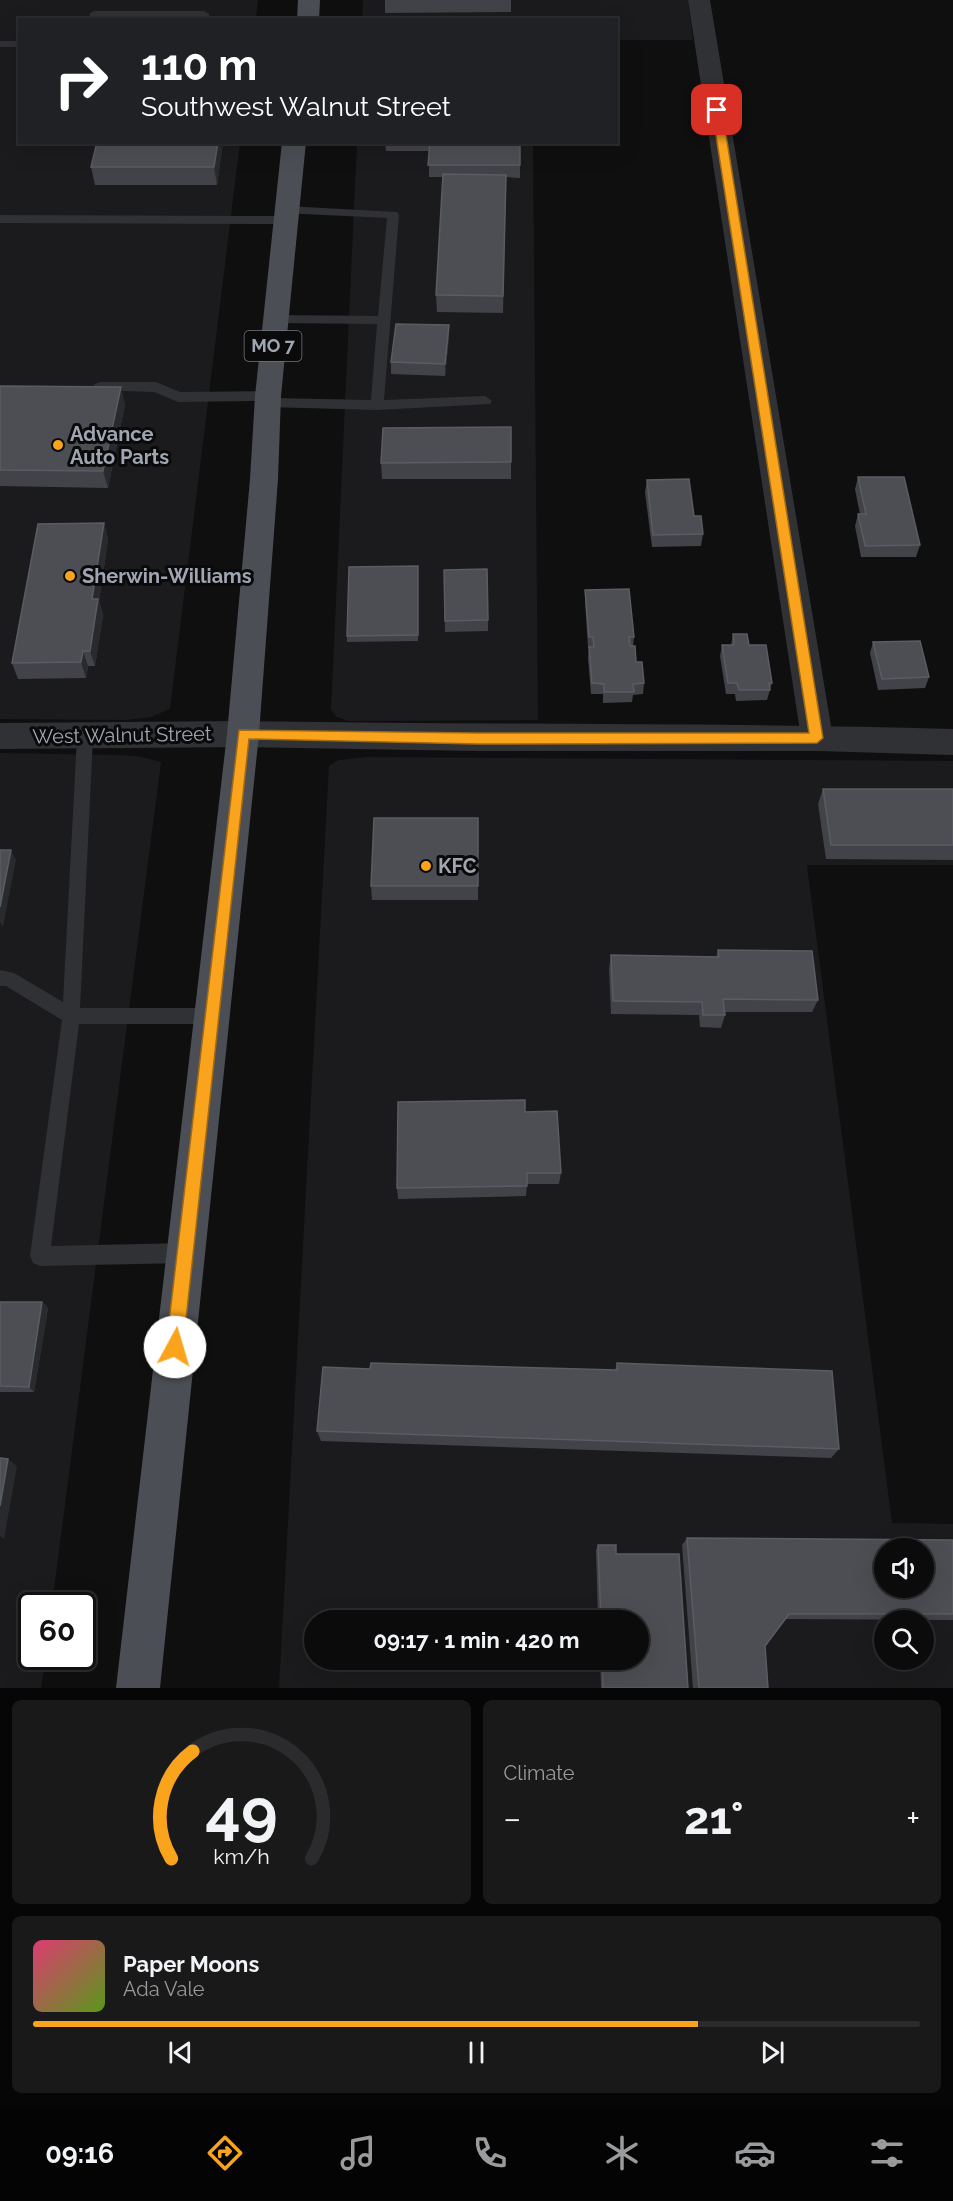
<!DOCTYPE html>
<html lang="en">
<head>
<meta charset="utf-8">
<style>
	:root { --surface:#0b0b0c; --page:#19191a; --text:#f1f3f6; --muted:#9a9b9d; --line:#2b2b2d; --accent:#faa41d }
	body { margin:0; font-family:Raleway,sans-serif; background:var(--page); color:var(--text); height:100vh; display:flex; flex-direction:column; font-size:22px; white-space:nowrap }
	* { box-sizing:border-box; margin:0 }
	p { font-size:20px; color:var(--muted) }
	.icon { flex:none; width:33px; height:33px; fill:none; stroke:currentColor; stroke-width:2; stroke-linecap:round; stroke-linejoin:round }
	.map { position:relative; height:1688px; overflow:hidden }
	.side { display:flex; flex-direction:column; gap:12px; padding:12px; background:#060607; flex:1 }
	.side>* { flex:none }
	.hud { position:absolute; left:18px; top:18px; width:600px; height:126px; border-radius:0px; box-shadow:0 6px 24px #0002,0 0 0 2px var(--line); background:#202124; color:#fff; overflow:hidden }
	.buttons { position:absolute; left:874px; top:1538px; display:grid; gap:12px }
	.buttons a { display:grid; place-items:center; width:60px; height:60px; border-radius:50%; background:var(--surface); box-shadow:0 6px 24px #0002,0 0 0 2px var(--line); font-size:30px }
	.speed { position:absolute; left:18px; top:1592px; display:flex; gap:12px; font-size:30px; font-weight:700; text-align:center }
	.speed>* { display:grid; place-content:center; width:78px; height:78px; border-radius:50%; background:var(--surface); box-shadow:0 6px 24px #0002,0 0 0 2px var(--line); line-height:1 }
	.speed .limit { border:3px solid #111; border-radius:9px; background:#fff; color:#111 }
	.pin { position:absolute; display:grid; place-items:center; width:51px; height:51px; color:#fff; margin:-26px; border-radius:12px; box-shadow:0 3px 9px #0006 }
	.me { position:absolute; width:66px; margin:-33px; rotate:6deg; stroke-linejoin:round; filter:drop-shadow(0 0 4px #0008) }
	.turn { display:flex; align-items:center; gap:21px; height:126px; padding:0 24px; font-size:27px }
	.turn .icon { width:78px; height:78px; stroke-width:2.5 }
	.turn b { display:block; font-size:42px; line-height:51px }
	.big { font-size:45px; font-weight:700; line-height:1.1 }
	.side .card { flex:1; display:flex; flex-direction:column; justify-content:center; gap:9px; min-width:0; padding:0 21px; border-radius:9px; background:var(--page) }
	.side .dial { align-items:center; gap:0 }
	.dial svg { height:156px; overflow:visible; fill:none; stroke:var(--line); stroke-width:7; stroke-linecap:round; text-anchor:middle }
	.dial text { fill:var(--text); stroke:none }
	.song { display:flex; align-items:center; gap:18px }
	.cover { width:72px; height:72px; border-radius:9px; background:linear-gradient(135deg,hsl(340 70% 55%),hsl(90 70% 35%)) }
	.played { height:6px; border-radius:3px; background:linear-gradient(90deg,var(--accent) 75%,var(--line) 75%) }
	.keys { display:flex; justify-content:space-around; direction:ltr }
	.heat { display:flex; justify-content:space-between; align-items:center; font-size:33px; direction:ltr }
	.side .tiles { flex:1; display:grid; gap:12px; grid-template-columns:1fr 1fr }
	.card:last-child { grid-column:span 2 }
	.trip { position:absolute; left:304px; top:1610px; width:345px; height:60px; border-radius:30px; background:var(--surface); box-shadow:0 6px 24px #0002,0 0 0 2px var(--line); font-weight:700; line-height:60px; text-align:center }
	.dock { display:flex; height:96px; justify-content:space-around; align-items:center; background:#040405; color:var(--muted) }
	.dock .icon { width:42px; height:42px }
	.dock .current { color:var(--accent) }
	.dock b { font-size:27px; color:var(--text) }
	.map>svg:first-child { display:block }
	.built { fill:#1b1b1d; fill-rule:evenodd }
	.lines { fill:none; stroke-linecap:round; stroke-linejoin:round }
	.service { fill:#303135; fill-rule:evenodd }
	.minor { fill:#303135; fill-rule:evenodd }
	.tertiary { fill:#303135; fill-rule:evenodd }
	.primary { fill:#4c4e55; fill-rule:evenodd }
	.wall { fill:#424348 }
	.shaded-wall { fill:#292a2d }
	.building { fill:#4c4e53; stroke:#595c62; stroke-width:1.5; fill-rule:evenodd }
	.route { fill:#faa41d; stroke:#a26b13; stroke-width:1.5 }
	.poi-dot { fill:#faa41d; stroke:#0a0a0b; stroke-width:2 }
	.labels { text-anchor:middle; stroke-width:6; stroke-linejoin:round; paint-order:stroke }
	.shield { fill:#0a0a0b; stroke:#727780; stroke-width:1.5 }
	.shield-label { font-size:18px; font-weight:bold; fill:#9fa6b2 }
	.poi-label { font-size:20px; font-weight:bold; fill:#9fa6b2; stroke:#0a0a0b; text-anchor:start }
	.street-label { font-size:20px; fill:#9fa6b2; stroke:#0a0a0b }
</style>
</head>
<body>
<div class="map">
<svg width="953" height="1688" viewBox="0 0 953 1688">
	<rect width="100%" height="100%" fill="#0f0f10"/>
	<g class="built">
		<polygon points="0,0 258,0 256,19 20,20 20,142 240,143 170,709 151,717 127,720 0,719"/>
		<polygon points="363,0 688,0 693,40 617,40 616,20 362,20"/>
		<polygon points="357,143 533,143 538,720 348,721 337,717 331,710"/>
		<polygon points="0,753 113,755 137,756 161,762 52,1605 32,1605 32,1656 46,1656 41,1688 0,1688"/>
		<path d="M366,757L953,761V865H807L892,1523L953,1524V1688H279L329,766L339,760ZM885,1548H924V1587H885ZM315,1620H639V1659H315ZM885,1620H924V1659H885Z"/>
	</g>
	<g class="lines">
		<g class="service">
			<polygon points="94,11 204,11 209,14 209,20 199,20 199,17 90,16 89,14"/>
			<rect x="0" y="41" width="20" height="6"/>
			<polygon points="286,206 397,212 399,215 384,400 485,396 492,401 490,404 377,410 267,407 262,405 261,401 178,402 154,392 95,390 93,387 95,384 100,382 156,382 180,392 268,391 273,393 274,398 371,400 377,324 275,323 269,319 275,315 378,316 387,218 282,213 280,210"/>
			<polygon points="0,215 285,216 291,220 285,224 0,223"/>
			<polygon points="85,731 91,733 93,737 80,1008 211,1008 217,1010 220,1016 217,1022 211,1024 79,1024 51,1246 185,1243 192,1246 195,1253 192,1260 185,1263 40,1266 33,1263 30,1256 62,1020 6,986 0,986 0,970 14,973 63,1002 77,737 79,733"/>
		</g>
		<polygon class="minor" points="688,0 710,0 833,738 828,747 817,751 806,747 801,738"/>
		<path class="tertiary" d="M243,721C480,725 716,722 953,729V755L817,751H477L243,747L0,749V723Z"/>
		<g class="primary">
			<polygon points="298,0 320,0 319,20 297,20"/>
			<polygon points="282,142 306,142 281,396 278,479 259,734 160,1688 116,1688 227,734 250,479 255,396"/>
		</g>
	</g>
	<g class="wall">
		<polygon points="385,0 511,0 511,12 385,13"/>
		<polygon points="223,142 217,185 95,185 91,167"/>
		<polygon points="385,142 520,143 520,178 506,177 503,313 437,312 436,295 443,177 429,177 429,151 386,151"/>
		<polygon points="449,325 449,337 445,376 391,374 391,362"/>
		<polygon points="0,386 125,404 108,488 0,486"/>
		<polygon points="511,462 511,479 382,479 381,463"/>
		<polygon points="858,477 920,545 916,557 861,557 855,526 858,514 860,514 855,489"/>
		<polygon points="647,480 694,516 703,534 701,546 652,547 645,492"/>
		<polygon points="104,523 108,540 99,601 103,615 95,666 88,666 86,678 18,679 12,663"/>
		<polygon points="418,566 418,641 347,642 347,636"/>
		<polygon points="444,570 488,620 488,631 445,632"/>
		<polygon points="585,590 634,637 633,646 636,662 644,683 643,694 633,695 632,702 603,703 603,694 591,694 588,658 589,648 588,648 585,601"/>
		<polygon points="733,634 749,645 772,683 767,700 736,701 735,694 726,694 720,656 722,645 731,645"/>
		<polygon points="873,642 929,677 925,688 878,690 870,653"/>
		<polygon points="823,789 953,789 953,860 826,859 818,804"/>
		<polygon points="478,818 478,900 372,900 371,886"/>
		<polygon points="718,950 818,1000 812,1012 725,1012 725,1015 721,1028 700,1027 699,1015 611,1014 609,969 611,955 716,957"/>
		<polygon points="525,1112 561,1173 559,1184 527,1184 526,1196 398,1199 397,1188"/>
		<polygon points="0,1302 42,1302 48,1308 34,1392 0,1392"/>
		<polygon points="617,1363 839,1449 831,1458 321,1441 317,1431 370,1369 615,1370"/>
		<polygon points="687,1538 953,1540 953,1620 785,1619 765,1646 768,1688 693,1688 682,1545"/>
		<polygon points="598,1545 616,1554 688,1688 601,1688 600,1659 639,1659 639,1620 598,1620 596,1550"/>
	</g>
	<g class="shaded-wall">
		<polygon points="218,142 223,142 217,185 214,167"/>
		<polygon points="449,325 449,337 445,376 445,364"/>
		<polygon points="121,387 125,404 108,488 103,471"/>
		<polygon points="104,523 108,540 99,601 103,615 95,666 90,651 92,599"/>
		<polygon points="83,651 88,666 86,678 81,662"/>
		<polygon points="11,850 16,860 3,927 0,922 0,907"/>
		<polygon points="42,1302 48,1308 34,1392 29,1387"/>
		<polygon points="8,1459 17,1466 4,1539 0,1536 0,1506"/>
	</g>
	<g class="building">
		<polygon points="97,142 218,142 214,167 91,167"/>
		<polygon points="430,142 520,143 520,165 428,165"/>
		<polygon points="443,174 506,175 503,296 436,295"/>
		<polygon points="396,324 449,325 445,364 391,362"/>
		<polygon points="0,386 121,387 103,471 0,470"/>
		<polygon points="511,427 511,462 381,463 383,428"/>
		<polygon points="858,477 904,477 920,545 865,546 858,514 866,514"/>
		<polygon points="689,479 694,516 701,516 703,534 653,535 647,480"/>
		<polygon points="104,523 92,599 98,599 90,651 83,651 81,662 12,663 38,524"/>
		<polygon points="418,566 418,635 347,636 349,567"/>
		<polygon points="487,569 488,620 445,621 444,570"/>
		<polygon points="629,589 634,637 629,637 630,646 635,646 636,662 642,662 644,683 633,684 634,692 604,692 604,684 592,683 589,647 594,647 593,637 589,637 585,590"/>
		<polygon points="733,634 747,634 749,645 766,645 772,683 769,683 770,690 739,690 737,683 728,683 722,645 734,645"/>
		<polygon points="920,641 929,677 882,679 873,642"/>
		<polygon points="823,789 953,789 953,845 831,845"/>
		<polygon points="374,818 478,818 478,886 371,886"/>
		<polygon points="0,850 11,850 0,907"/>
		<polygon points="718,950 812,951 818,1000 723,999 725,1015 703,1015 702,1002 613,1001 611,955 719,957"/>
		<polygon points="525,1100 525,1112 557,1111 561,1173 527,1173 527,1186 397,1188 398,1102"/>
		<polygon points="0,1302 42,1302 29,1387 0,1386"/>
		<polygon points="371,1363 617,1370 617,1363 832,1371 839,1449 317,1431 323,1367 370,1369"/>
		<polygon points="0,1458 8,1459 0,1506"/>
		<path d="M687,1538L953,1540V1614H789L765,1646L768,1688H699ZM885,1548H924V1587H885Z"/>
		<polygon points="598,1545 616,1545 616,1554 679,1554 688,1688 603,1688 602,1659 639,1659 639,1620 601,1620"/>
	</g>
	<polygon class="route" points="717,107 722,110 823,738 817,743 477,744 249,739 183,1347 181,1353 175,1355 169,1353 166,1347 239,730 477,733 809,733 712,110"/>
	<g class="poi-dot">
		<circle cx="58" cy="445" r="6"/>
		<circle cx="70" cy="576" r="6"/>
		<circle cx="426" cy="866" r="6"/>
	</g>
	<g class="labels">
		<rect class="shield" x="244.5" y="331" width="57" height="30" rx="4.5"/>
		<g class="shield-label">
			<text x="273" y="352">MO 7</text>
		</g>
		<g class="poi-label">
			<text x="70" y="441">Advance<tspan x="70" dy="23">Auto Parts</tspan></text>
			<text x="82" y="583">Sherwin-Williams</text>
			<text x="438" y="873">KFC</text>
		</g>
		<g class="street-label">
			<text transform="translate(122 735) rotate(-1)" y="7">West Walnut Street</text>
		</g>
	</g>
</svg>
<div class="buttons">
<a><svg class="icon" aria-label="sound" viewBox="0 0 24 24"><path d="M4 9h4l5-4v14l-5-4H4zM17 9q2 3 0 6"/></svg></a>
<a><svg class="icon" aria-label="search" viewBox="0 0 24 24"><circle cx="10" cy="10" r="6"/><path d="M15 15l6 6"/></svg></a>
</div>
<div class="speed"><div class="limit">60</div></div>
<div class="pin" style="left:717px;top:110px;background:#d93025"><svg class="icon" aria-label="arrive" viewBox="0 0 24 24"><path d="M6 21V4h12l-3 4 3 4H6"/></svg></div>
<svg class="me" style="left:175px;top:1347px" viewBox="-20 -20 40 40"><circle r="19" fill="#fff"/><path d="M0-13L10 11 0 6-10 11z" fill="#faa41d"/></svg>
<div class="trip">09:17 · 1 min · 420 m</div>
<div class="hud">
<div class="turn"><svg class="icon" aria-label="right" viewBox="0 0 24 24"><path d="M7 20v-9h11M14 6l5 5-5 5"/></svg><div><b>110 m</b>Southwest Walnut Street</div></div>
</div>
</div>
<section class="side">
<div class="tiles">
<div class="card dial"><svg viewBox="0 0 100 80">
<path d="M14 69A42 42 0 1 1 86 69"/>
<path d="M14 69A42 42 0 0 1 25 14" stroke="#faa41d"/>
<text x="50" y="56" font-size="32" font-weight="700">49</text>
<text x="50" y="72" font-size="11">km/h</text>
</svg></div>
<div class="card"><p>Climate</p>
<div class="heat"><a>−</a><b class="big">21°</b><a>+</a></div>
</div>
<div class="card">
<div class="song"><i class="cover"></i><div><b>Paper Moons</b><p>Ada Vale</p></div></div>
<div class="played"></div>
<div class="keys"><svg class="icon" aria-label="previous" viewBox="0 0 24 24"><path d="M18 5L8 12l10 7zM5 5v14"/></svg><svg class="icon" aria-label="pause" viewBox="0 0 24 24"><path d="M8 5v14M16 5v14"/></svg><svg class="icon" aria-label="next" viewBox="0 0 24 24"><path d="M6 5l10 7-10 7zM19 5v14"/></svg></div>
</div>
</div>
</section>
<nav class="dock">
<b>09:16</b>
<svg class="icon current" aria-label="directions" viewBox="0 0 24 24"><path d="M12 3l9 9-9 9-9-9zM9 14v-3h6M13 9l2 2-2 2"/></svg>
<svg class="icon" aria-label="music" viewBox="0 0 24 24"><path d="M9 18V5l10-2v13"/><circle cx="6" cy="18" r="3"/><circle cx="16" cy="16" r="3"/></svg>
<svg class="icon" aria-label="phone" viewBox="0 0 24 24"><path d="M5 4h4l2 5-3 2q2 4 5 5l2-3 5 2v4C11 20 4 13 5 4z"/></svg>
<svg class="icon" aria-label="climate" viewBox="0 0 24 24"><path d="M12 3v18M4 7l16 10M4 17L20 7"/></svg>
<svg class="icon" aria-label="car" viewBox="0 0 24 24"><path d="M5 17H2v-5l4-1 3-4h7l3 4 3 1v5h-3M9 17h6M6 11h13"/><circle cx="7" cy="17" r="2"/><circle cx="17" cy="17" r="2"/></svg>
<svg class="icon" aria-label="filters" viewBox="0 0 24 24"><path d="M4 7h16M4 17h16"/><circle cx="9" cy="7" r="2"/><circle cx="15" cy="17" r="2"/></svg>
</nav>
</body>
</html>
